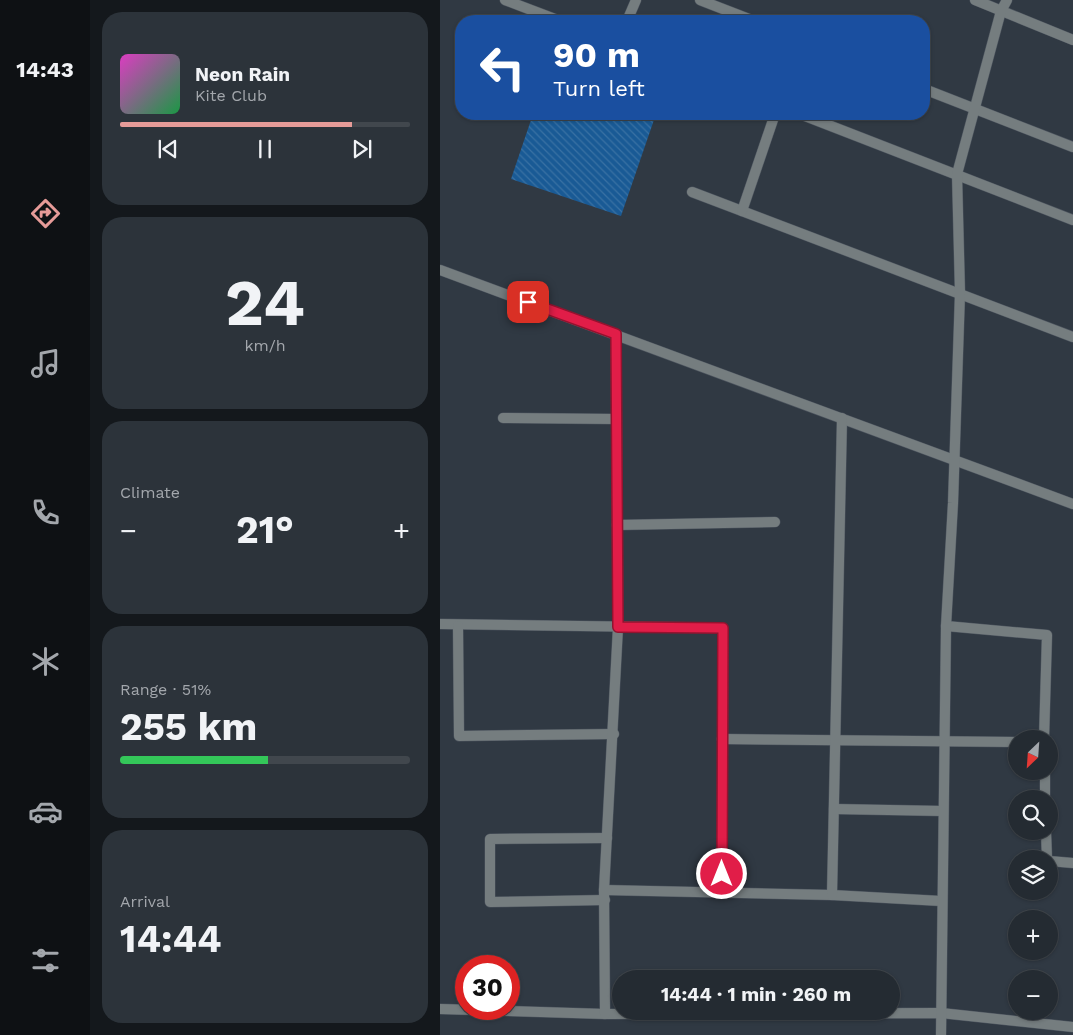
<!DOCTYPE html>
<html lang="en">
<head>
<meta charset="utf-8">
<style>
	:root { --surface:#242b32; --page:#2c333a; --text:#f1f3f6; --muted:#a3a7ac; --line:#41474d; --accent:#e69b98 }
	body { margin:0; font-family:"Work Sans",sans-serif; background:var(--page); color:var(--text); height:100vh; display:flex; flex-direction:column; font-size:19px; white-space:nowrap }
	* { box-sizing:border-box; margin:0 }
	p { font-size:16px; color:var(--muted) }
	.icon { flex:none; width:28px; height:28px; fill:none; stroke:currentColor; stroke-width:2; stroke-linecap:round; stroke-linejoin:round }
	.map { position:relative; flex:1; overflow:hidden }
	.sheet { display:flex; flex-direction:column; gap:12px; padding:12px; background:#14181c; width:350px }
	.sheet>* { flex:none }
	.banner { position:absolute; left:15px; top:15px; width:475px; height:105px; border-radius:20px; box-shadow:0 1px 4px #0004,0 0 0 1px var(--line); background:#1a4fa0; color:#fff; overflow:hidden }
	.needle { width:32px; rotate:205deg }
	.buttons { position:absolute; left:568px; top:730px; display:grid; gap:10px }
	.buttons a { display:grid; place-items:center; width:50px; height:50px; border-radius:50%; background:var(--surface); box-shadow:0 1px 4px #0004,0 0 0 1px var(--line); font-size:25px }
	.speed { position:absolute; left:15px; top:955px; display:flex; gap:10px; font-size:25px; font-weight:700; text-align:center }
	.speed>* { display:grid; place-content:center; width:65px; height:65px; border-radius:50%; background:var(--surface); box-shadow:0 1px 4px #0004,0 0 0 1px var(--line); line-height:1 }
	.speed .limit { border:8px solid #d22; background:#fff; color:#111 }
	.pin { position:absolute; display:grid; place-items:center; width:42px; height:42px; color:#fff; margin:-21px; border-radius:10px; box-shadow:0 2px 8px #0006 }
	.me { position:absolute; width:55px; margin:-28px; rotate:0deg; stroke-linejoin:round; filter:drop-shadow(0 0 4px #0008) }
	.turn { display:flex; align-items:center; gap:18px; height:105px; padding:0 15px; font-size:22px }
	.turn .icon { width:65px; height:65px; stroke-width:2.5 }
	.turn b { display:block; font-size:35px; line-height:42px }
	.big { font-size:38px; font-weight:700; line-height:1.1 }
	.sheet .widget { flex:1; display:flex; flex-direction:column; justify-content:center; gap:8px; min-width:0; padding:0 18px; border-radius:20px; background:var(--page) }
	.sheet .dial { align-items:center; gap:0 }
	.dial b { font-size:65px; line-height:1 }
	.song { display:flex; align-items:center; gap:15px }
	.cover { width:60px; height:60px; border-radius:8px; background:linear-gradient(135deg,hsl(310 70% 55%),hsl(140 70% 35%)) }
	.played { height:5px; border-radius:2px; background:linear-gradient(90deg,var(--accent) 80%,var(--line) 80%) }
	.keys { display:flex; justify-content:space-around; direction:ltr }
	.heat { display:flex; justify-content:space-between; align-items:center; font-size:28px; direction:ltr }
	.charge { height:8px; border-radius:4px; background:linear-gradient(90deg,#34c759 51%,var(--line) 0) }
	.trip { position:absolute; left:172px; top:970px; width:288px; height:50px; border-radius:25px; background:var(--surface); box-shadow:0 1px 4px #0004,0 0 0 1px var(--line); font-weight:700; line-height:50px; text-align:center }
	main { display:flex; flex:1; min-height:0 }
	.tabs { display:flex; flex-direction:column; width:90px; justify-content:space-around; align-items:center; background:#0e1114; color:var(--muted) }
	.tabs .icon { width:35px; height:35px }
	.tabs .current { color:var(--accent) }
	.tabs b { font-size:22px; color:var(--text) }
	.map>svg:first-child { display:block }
	.building { fill:url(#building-back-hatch) }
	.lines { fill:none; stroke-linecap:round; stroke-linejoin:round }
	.street-casing { stroke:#4d555f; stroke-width:11 }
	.street { stroke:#757d7f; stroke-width:10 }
	.route-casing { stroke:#92132f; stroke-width:12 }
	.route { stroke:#e11d48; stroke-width:9 }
</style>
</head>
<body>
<main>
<nav class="tabs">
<b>14:43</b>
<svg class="icon current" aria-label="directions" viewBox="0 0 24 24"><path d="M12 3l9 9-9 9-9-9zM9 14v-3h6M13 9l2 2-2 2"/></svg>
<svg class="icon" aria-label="music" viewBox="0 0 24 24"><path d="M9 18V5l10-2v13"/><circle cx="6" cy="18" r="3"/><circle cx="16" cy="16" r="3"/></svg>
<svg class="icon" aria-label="phone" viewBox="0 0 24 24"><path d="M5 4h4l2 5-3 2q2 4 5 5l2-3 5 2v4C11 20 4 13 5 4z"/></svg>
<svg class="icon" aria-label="climate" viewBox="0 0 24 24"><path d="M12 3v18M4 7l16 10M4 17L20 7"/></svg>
<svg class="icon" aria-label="car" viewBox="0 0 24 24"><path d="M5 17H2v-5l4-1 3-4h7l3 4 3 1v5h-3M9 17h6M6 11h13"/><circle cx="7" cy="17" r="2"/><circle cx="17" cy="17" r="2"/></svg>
<svg class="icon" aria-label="filters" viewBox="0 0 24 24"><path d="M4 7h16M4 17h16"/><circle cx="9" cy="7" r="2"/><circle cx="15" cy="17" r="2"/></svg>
</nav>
<section class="sheet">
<div class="widget">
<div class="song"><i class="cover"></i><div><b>Neon Rain</b><p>Kite Club</p></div></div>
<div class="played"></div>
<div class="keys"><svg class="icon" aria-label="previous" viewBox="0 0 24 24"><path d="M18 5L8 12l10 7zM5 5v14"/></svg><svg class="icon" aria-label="pause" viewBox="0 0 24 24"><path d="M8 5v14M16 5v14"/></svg><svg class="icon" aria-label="next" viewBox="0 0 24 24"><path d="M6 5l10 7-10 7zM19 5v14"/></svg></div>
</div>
<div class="widget dial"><b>24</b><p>km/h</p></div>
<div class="widget"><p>Climate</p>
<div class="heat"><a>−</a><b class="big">21°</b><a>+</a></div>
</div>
<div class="widget"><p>Range · 51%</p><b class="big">255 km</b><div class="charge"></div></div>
<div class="widget"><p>Arrival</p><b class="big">14:44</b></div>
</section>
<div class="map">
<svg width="633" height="1035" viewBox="0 0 633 1035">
	<defs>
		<pattern id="building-back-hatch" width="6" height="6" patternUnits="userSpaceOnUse" patternTransform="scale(1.25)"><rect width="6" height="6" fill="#195a95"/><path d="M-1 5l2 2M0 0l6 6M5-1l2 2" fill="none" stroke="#3971a3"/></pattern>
	</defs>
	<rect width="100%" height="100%" fill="#303943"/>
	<polygon class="building" points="93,114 216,114 181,216 71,179"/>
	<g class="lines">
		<g class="street-casing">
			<g id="street">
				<polyline points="65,0 120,21"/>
				<polyline points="260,0 314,21"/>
				<polyline points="535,0 633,40"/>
				<polyline points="187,21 196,0"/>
				<polyline points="484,89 633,147"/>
				<polyline points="360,114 633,220"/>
				<polyline points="252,192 633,337"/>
				<polyline points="302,211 335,114"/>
				<polyline points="0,270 633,504"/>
				<polyline points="63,418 176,419"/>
				<polyline points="177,525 335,522"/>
				<polyline points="0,624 283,628 282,893"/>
				<polyline points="18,626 19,736 174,734"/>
				<polyline points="506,626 607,635 604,739"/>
				<polyline points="282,739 576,742"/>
				<polyline points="605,771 605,799"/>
				<polyline points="394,809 503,811"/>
				<polyline points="606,831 607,859"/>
				<polyline points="609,861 633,863"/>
				<polyline points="164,890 392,895 501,901"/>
				<polyline points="392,895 402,418"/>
				<polyline points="165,900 50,902 50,839 167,838"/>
				<polyline points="0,1009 165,1014 501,1013 633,1027"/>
				<polyline points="165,1014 164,890 178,627 176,335"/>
				<polyline points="501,1035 506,626 513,503 520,293 517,174 561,11 567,0"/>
			</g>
		</g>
		<use href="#street" class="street"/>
	</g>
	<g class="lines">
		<g class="route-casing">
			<polyline id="route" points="88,302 176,334 178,627 283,628 282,874"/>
		</g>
		<use href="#route" class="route"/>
	</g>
</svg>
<div class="buttons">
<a><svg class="needle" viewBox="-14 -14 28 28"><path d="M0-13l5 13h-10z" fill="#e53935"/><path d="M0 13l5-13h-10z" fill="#a3a7ac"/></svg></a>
<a><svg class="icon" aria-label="search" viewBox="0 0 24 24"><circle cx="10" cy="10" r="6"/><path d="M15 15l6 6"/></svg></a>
<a><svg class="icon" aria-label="layers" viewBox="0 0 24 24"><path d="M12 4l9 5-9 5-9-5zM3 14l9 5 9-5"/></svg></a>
<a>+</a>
<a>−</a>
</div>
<div class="speed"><div class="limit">30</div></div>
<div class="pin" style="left:88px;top:302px;background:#d93025"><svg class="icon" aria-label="arrive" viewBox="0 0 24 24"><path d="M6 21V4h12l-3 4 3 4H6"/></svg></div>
<svg class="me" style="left:282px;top:874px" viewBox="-20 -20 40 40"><circle r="17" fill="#e11d48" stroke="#fff" stroke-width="3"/><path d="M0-11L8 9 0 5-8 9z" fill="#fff"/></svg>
<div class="trip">14:44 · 1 min · 260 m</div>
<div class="banner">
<div class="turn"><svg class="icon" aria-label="left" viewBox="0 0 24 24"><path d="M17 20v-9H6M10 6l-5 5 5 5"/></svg><div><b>90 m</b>Turn left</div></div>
</div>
</div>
</main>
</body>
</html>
